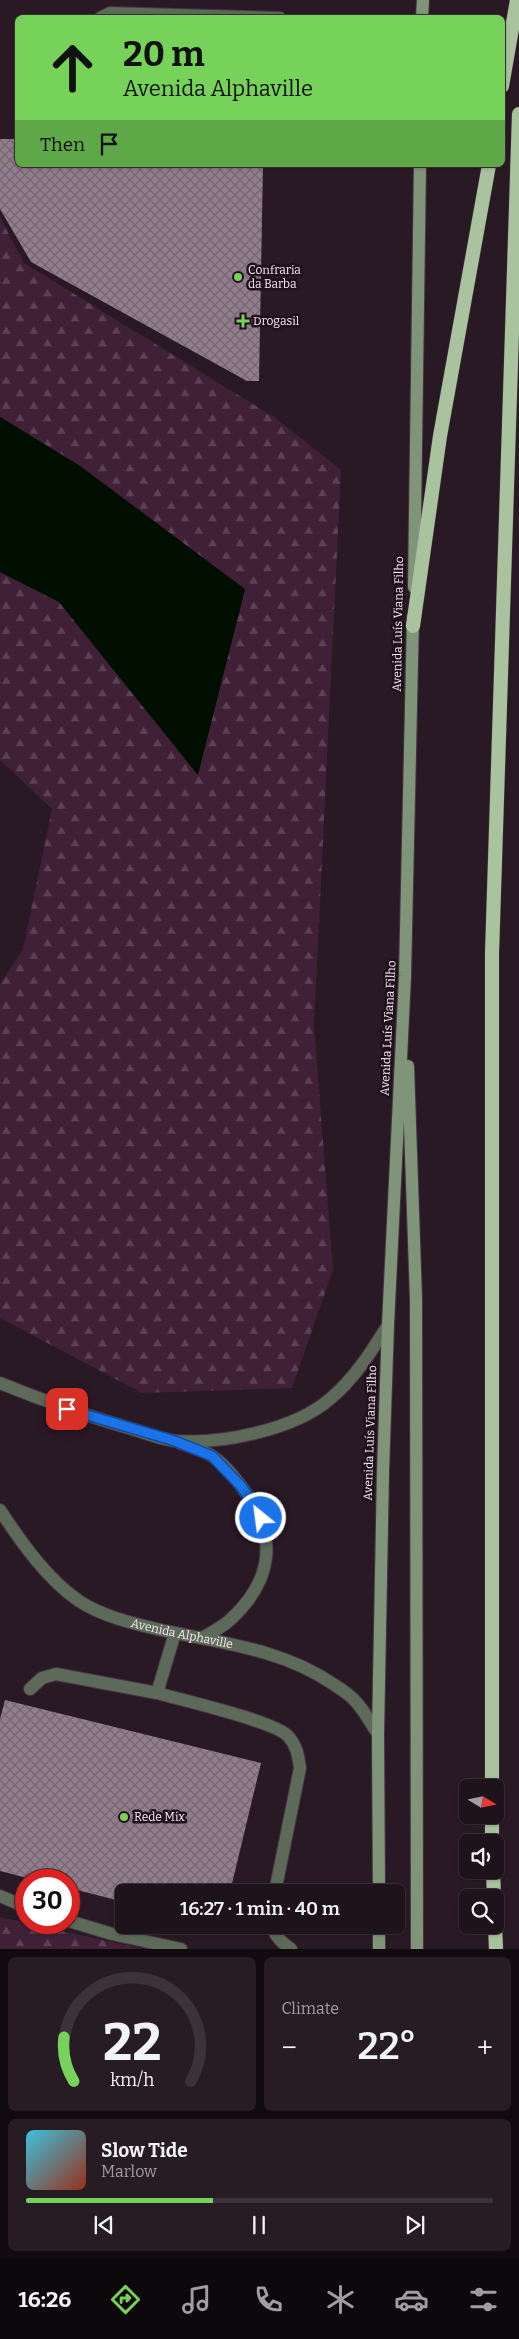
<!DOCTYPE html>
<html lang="en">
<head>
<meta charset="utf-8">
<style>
	:root { --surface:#1f131b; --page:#271c24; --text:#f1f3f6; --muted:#a19ea3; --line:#3c323a; --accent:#77d259 }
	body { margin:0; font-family:Bitter,serif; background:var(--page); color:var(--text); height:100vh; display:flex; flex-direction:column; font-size:19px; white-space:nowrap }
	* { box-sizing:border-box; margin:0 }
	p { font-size:16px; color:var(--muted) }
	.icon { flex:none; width:28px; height:28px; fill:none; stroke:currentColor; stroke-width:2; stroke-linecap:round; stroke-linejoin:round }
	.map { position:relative; height:1949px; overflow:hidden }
	.drawer { display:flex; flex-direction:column; gap:8px; padding:8px; background:#110a0f; flex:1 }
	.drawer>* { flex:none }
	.guide { position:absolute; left:15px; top:15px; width:490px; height:152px; border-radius:8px; box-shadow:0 1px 4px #0004,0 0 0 1px var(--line); background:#77d259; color:#111; overflow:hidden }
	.needle { width:32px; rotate:100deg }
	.fabs { position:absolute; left:459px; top:1779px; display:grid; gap:10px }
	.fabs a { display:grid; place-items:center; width:45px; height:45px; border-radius:8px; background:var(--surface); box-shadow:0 1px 4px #0004,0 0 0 1px var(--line); font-size:25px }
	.speed { position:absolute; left:15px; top:1869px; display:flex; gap:10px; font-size:25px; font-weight:700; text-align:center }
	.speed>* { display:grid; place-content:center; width:65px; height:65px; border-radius:50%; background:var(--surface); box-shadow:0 1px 4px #0004,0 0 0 1px var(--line); line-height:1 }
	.speed .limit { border:8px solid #d22; background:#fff; color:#111 }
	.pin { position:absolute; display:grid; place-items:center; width:42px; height:42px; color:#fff; margin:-21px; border-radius:10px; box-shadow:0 2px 8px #0006 }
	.me { position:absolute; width:55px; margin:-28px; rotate:331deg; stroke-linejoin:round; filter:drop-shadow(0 0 4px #0008) }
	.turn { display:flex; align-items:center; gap:18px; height:105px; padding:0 25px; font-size:22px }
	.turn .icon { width:65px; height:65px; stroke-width:2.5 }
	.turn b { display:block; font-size:35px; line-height:42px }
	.then { display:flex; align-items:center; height:48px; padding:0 25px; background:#0003; gap:10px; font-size:19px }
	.big { font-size:38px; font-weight:600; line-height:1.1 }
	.drawer .card { flex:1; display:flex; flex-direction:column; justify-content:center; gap:8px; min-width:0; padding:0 18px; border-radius:8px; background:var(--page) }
	.drawer .dial { align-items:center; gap:0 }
	.dial svg { height:130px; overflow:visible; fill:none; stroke:var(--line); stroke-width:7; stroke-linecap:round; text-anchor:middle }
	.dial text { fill:var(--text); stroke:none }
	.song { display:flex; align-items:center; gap:15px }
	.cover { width:60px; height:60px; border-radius:8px; background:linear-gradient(135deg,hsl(190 70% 55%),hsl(10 70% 35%)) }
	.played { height:5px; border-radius:2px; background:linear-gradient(90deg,var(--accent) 40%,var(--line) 40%) }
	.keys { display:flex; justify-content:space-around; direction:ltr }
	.heat { display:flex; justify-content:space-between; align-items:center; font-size:28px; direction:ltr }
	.drawer .tiles { flex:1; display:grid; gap:8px; grid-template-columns:1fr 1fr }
	.card:last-child { grid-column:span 2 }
	.trip { position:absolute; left:115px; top:1884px; width:290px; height:50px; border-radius:8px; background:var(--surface); box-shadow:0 1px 4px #0004,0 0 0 1px var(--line); font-weight:600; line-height:50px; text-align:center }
	.menu { display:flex; height:80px; justify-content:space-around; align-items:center; background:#0c080b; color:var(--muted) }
	.menu .icon { width:35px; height:35px }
	.menu .selected { color:var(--accent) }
	.menu b { font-size:22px; color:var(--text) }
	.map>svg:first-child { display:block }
	.forest { fill:url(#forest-firs) }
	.water { fill:#000f00 }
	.building { fill:url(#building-cross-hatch) }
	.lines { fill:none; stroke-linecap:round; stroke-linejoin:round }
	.service-casing { stroke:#463641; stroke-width:14 }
	.minor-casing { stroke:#463641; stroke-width:14 }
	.secondary-casing { stroke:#463641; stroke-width:14 }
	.trunk-casing { stroke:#463641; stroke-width:15 }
	.service { stroke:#5d6959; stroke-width:12 }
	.minor { stroke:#5d6959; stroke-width:12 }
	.secondary { stroke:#80947a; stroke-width:12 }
	.trunk { stroke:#a8c39e; stroke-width:14 }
	.route-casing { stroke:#114b97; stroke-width:12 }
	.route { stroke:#1a73e8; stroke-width:9 }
	.poi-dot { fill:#77d259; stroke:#1f101b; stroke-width:2 }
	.labels { text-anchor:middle; stroke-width:5; stroke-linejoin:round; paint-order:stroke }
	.poi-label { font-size:12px; fill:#f7ebf3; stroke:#1f101b; text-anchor:start }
	.street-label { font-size:12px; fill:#f7ebf3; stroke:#1f101b }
</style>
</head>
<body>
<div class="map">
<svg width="519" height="1949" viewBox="0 0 519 1949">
	<defs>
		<pattern id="forest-firs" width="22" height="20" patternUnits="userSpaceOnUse" patternTransform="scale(1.25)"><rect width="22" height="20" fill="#402037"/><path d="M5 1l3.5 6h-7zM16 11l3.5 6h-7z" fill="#5c4154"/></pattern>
		<pattern id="building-cross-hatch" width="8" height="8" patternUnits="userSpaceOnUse" patternTransform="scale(1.25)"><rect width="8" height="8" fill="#917d8b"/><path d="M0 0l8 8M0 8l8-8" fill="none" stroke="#756771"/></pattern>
	</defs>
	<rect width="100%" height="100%" fill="#291924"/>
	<g class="forest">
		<polygon points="0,217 24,263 274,417 341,470 314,1025 333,1270 292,1388 142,1393 0,1318 0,984 23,949 52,809 0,760 0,572 59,602 197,774 245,590 80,466 0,417"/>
		<polygon points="0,1917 143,1949 0,1949"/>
	</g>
	<polygon class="water" points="0,417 80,466 245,589 198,775 59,602 0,572"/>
	<g class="building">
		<polygon points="0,139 18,139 18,165 263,165 259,381 247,381 31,262 0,209"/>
		<polygon points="5,1700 261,1763 230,1892 124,1892 124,1902 69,1888 69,1880 35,1880 0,1871 0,1719"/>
	</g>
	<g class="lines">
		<g class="service-casing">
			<g id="service">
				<polyline points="100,18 110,13 280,18"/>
				<path d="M175,1633L157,1693C182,1700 274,1721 288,1736C297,1746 298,1755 300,1768L275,1892"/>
				<polyline points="30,1689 42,1678 56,1674 157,1693"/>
				<polyline points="0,1896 26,1907"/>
				<polyline points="69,1921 112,1934 181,1949"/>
				<path d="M272,1925C274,1936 282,1943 291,1949"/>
			</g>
		</g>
		<g class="minor-casing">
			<g id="minor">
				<path d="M0,1383C44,1401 87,1416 132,1429C146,1433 162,1440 176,1441C222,1444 294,1430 330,1399C355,1378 371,1352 388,1325"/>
				<path d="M180,1443C190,1447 203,1450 212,1456C224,1464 237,1480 246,1493C278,1538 272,1581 231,1619C223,1627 212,1632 202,1638"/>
				<path id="s1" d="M0,1510C21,1542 47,1579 79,1601C102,1616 131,1623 157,1629C218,1643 281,1648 333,1684C341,1689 351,1695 357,1703C365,1712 371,1724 378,1734"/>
			</g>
		</g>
		<g class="secondary-casing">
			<g id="secondary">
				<polyline points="422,18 423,0"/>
				<polyline points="414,587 420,165"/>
				<polyline points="408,1066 416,1299 417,1949"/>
				<polyline points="379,1892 378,1734 383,1472 388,1325 405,976 413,617"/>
				<polyline points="379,1925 379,1949"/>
			</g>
		</g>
		<g class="trunk-casing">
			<g id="trunk">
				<polyline points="502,86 517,0"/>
				<polyline points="413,626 440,436 489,165"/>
				<polyline points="492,1788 492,954 519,114"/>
				<polyline points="492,1815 492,1842"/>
				<polyline points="493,1870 494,1898"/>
				<polyline points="495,1925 496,1949"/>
			</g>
		</g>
		<use href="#service" class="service"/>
		<use href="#minor" class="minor"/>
		<use href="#secondary" class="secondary"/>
		<use href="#trunk" class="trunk"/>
	</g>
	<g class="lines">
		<g class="route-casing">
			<polyline id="route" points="67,1409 175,1441 212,1456 240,1485 256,1507 261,1518"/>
		</g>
		<use href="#route" class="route"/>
	</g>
	<g class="poi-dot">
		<circle cx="238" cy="277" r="5"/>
		<path d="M240.5 313.5h5v5h5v5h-5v5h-5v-5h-5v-5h5z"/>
		<circle cx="124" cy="1817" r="5"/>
	</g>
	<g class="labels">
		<g class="poi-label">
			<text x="248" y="274">Confraria<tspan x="248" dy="14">da Barba</tspan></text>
			<text x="253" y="325">Drogasil</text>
			<text x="134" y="1821">Rede Mix</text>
		</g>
		<g class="street-label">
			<text transform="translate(398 624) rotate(-89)" y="4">Avenida Luís Viana Filho</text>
			<text transform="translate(388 1028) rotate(-87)" y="4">Avenida Luís Viana Filho</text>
			<text transform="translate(370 1433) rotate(-88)" y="4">Avenida Luís Viana Filho</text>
			<text dy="4" stroke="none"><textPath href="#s1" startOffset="230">Avenida Alphaville</textPath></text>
		</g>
	</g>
</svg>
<div class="fabs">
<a><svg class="needle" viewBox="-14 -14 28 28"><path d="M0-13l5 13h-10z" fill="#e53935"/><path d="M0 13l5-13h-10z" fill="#a19ea3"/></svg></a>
<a><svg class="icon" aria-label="sound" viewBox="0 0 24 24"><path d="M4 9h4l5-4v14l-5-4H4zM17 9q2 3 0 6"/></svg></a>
<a><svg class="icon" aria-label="search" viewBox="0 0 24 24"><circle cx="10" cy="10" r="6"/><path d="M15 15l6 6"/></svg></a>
</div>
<div class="speed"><div class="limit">30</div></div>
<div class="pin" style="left:67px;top:1409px;background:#d93025"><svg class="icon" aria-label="arrive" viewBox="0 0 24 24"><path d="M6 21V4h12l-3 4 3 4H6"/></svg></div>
<svg class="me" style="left:261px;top:1518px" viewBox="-20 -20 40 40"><circle r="17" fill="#1a73e8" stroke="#fff" stroke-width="3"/><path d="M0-11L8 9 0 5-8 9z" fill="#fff"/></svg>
<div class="trip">16:27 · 1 min · 40 m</div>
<div class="guide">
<div class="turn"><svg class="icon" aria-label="ahead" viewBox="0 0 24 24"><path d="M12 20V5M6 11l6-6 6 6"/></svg><div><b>20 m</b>Avenida Alphaville</div></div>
<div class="then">Then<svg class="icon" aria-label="arrive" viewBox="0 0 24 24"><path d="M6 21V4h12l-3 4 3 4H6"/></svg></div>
</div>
</div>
<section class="drawer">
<div class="tiles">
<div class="card dial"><svg viewBox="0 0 100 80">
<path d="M14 69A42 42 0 1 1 86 69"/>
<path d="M14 69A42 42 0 0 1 8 42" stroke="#77d259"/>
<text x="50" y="56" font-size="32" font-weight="700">22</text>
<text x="50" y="72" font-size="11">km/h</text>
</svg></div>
<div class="card"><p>Climate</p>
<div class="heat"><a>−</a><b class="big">22°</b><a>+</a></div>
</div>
<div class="card">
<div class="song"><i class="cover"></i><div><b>Slow Tide</b><p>Marlow</p></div></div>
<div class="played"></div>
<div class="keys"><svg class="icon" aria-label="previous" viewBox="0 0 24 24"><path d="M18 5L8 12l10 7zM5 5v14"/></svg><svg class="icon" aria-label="pause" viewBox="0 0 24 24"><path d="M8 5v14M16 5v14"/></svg><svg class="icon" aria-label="next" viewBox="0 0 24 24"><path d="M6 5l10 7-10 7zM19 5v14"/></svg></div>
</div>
</div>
</section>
<nav class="menu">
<b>16:26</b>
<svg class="icon selected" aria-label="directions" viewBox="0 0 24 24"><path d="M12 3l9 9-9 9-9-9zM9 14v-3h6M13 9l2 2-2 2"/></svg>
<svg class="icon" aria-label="music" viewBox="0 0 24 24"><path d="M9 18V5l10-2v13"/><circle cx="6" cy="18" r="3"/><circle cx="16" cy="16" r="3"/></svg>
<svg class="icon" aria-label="phone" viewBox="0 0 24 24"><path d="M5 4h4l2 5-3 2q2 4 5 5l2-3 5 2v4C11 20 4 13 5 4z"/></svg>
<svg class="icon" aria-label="climate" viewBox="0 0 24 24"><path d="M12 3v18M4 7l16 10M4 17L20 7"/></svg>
<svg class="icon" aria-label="car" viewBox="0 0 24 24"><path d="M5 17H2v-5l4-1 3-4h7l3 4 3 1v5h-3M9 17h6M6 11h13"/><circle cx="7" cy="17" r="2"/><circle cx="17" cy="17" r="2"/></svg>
<svg class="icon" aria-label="filters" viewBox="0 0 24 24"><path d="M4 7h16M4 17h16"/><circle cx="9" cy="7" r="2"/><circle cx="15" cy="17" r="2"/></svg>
</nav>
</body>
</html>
